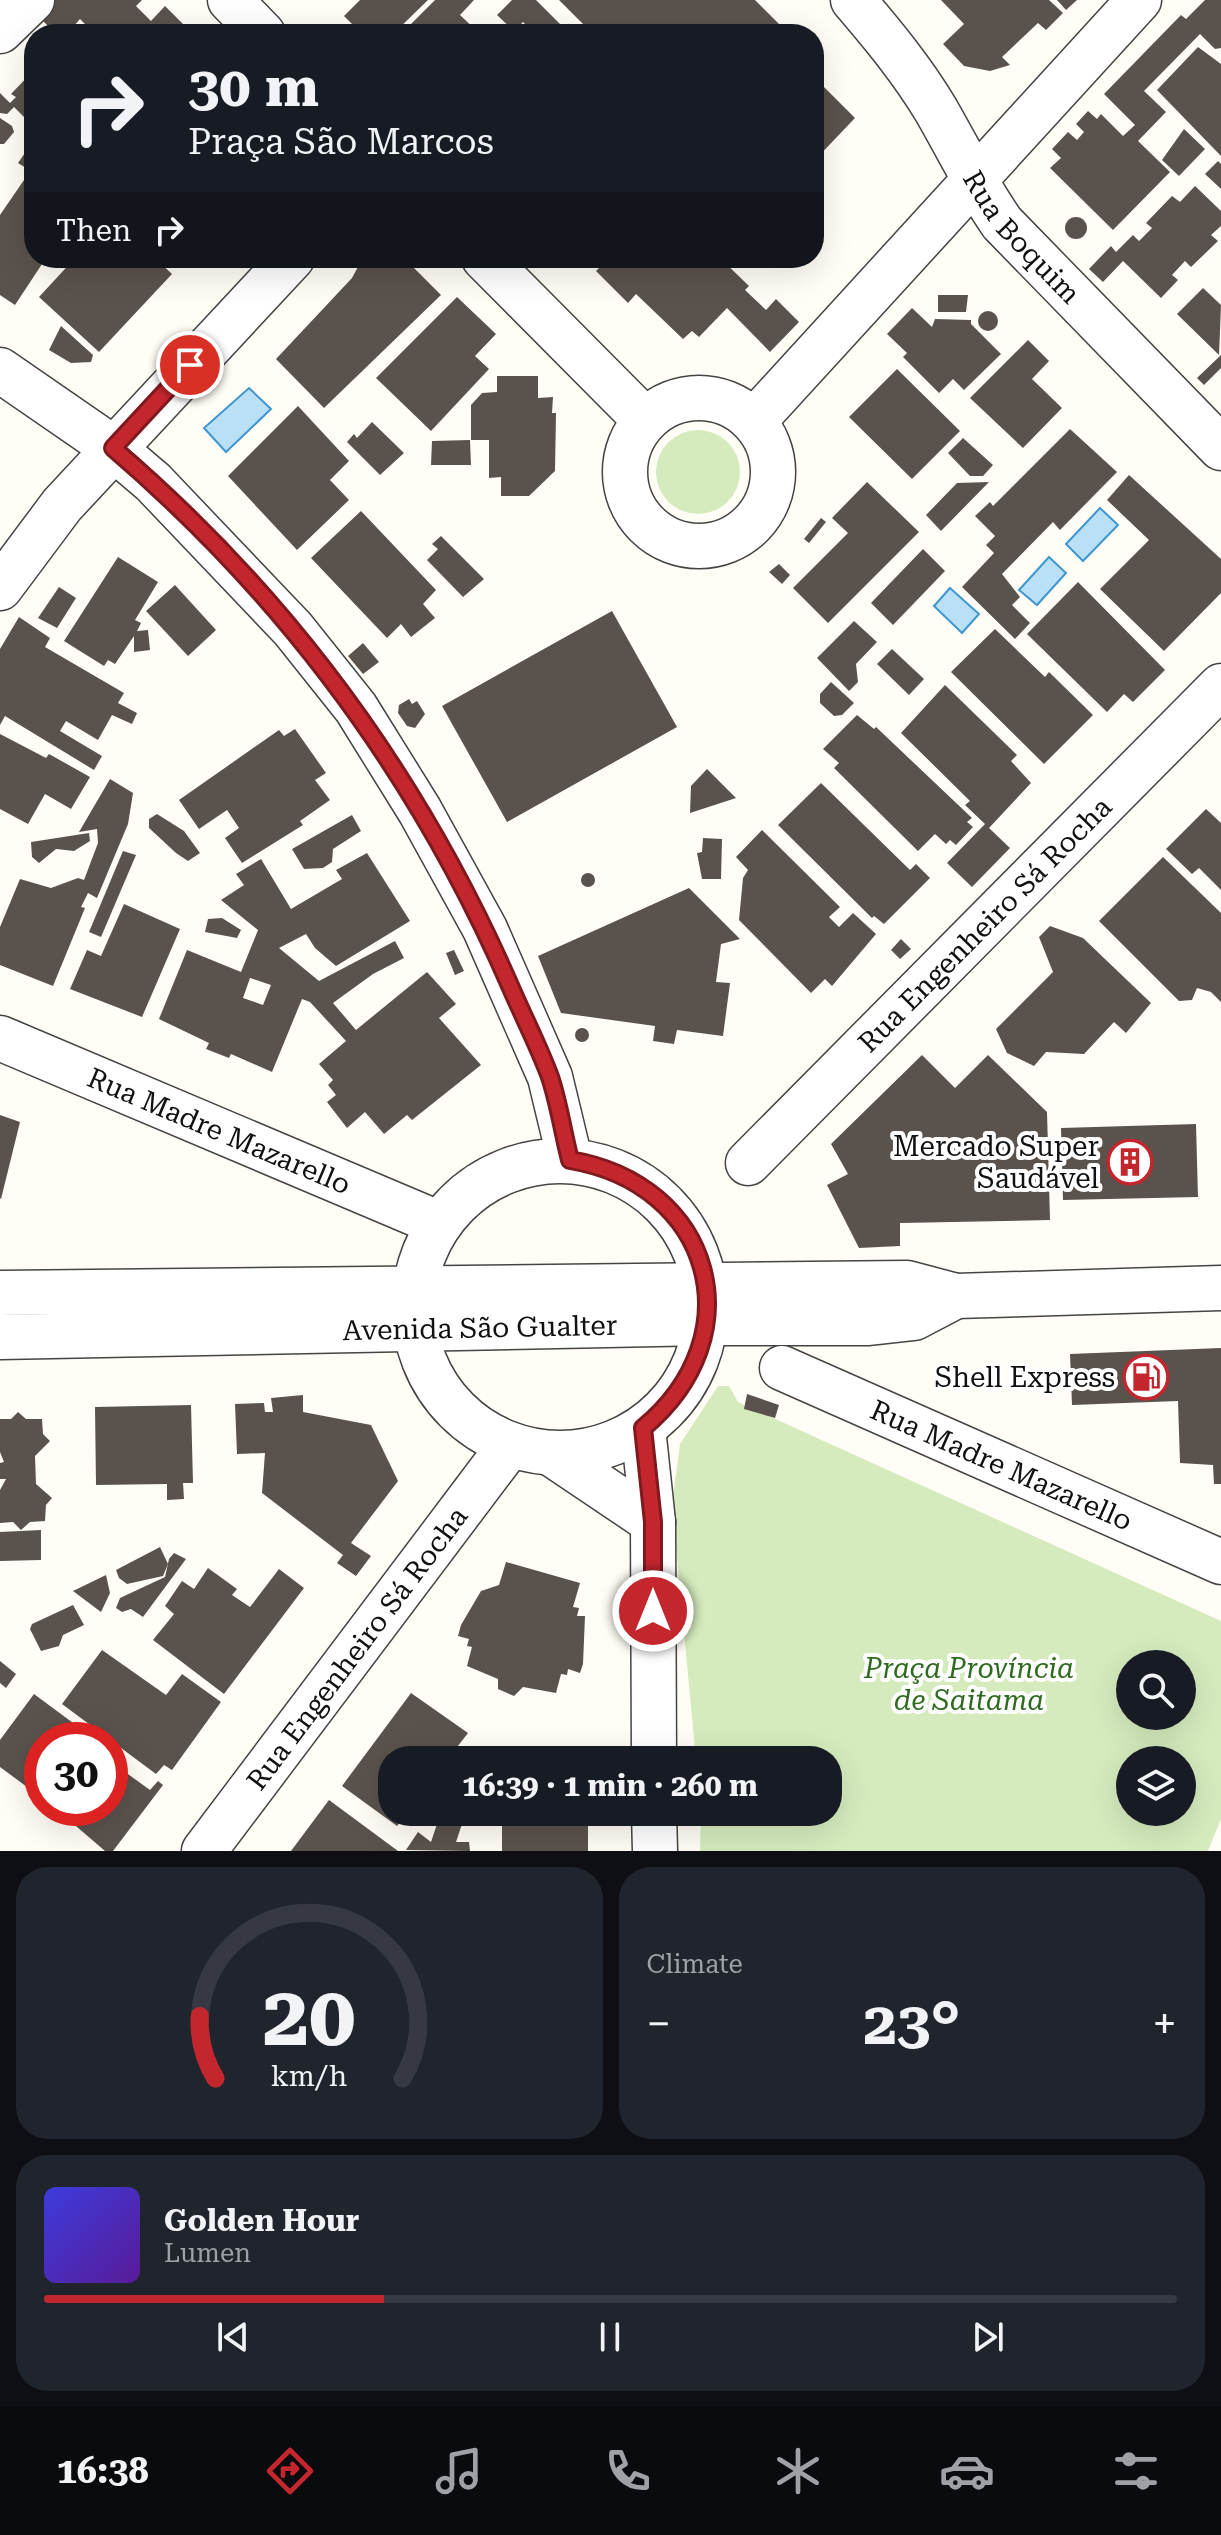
<!DOCTYPE html>
<html lang="en">
<head>
<meta charset="utf-8">
<style>
	:root { --surface:#171b24; --page:#20242c; --text:#f1f3f6; --muted:#9ea1a6; --line:#363941; --accent:#c4262e }
	body { margin:0; font-family:"Roboto Serif",serif; background:var(--page); color:var(--text); height:100vh; display:flex; flex-direction:column; font-size:30px; white-space:nowrap }
	* { box-sizing:border-box; margin:0 }
	p { font-size:26px; color:var(--muted) }
	.icon { flex:none; width:44px; height:44px; fill:none; stroke:currentColor; stroke-width:2; stroke-linecap:round; stroke-linejoin:round }
	.map { position:relative; height:1851px; overflow:hidden }
	.side { display:flex; flex-direction:column; gap:16px; padding:16px; background:#0d0f14; flex:1 }
	.side>* { flex:none }
	.hud { position:absolute; left:24px; top:24px; width:800px; height:244px; border-radius:32px; box-shadow:0 8px 32px #0002; background:#171b24; color:var(--text); overflow:hidden }
	.fabs { position:absolute; left:1116px; top:1650px; display:grid; gap:16px }
	.fabs a { display:grid; place-items:center; width:80px; height:80px; border-radius:50%; background:var(--surface); box-shadow:0 8px 32px #0002; font-size:40px }
	.speed { position:absolute; left:24px; top:1722px; display:flex; gap:16px; font-size:40px; font-weight:700; text-align:center }
	.speed>* { display:grid; place-content:center; width:104px; height:104px; border-radius:50%; background:var(--surface); box-shadow:0 8px 32px #0002; line-height:1 }
	.speed .limit { border:12px solid #d22; background:#fff; color:#111 }
	.pin { position:absolute; display:grid; place-items:center; width:68px; height:68px; color:#fff; margin:-34px; border:4px solid #fff; border-radius:50%; box-shadow:0 2px 8px #0007 }
	.me { position:absolute; width:88px; margin:-44px; rotate:0deg; stroke-linejoin:round; filter:drop-shadow(0 0 6px #0008) }
	.turn { display:flex; align-items:center; gap:28px; height:168px; padding:0 32px; font-size:36px }
	.turn .icon { width:104px; height:104px; stroke-width:2.5 }
	.turn b { display:block; font-size:56px; line-height:68px }
	.then { display:flex; align-items:center; height:76px; padding:0 32px; background:#0003; gap:16px; font-size:30px }
	.big { font-size:60px; font-weight:700; line-height:1.1 }
	.side .card { flex:1; display:flex; flex-direction:column; justify-content:center; gap:12px; min-width:0; padding:0 28px; border-radius:32px; background:var(--page) }
	.side .dial { align-items:center; gap:0 }
	.dial svg { height:208px; overflow:visible; fill:none; stroke:var(--line); stroke-width:7; stroke-linecap:round; text-anchor:middle }
	.dial text { fill:var(--text); stroke:none }
	.song { display:flex; align-items:center; gap:24px }
	.cover { width:96px; height:96px; border-radius:12px; background:linear-gradient(135deg,hsl(240 70% 55%),hsl(270 70% 35%)) }
	.played { height:8px; border-radius:4px; background:linear-gradient(90deg,var(--accent) 30%,var(--line) 30%) }
	.keys { display:flex; justify-content:space-around; direction:ltr }
	.heat { display:flex; justify-content:space-between; align-items:center; font-size:44px; direction:ltr }
	.side .tiles { flex:1; display:grid; gap:16px; grid-template-columns:1fr 1fr }
	.card:last-child { grid-column:span 2 }
	.trip { position:absolute; left:378px; top:1746px; width:464px; height:80px; border-radius:32px; background:var(--surface); box-shadow:0 8px 32px #0002; font-weight:700; line-height:80px; text-align:center }
	.tabs { display:flex; height:128px; justify-content:space-around; align-items:center; background:#090b0e; color:var(--muted) }
	.tabs .icon { width:56px; height:56px }
	.tabs .selected { color:var(--accent) }
	.tabs b { font-size:36px; color:var(--text) }
	.map>svg:first-child { display:block }
	.green { fill:#d5ebbd; fill-rule:evenodd }
	.water { fill:#b9e0f7; stroke:#3f96cf; stroke-width:2 }
	.building { fill:#5a524d; fill-rule:evenodd }
	.lines { fill:none; stroke-linecap:round; stroke-linejoin:round }
	.minor-casing { stroke:#444; stroke-width:47 }
	.minor { stroke:#fff; stroke-width:44 }
	.route-casing { stroke:#7f191e; stroke-width:20 }
	.route { stroke:#c4262e; stroke-width:14 }
	.labels { text-anchor:middle; stroke-width:8; stroke-linejoin:round; paint-order:stroke }
	.street-label { font-size:28px; fill:#111; stroke:#fff }
	.poi-label { font-size:28px; fill:#111; stroke:#fff; text-anchor:end }
	.park-label { font-size:28px; font-style:italic; fill:#2f6b1f; stroke:#fff }
</style>
</head>
<body>
<div class="map">
<svg width="1221" height="1851" viewBox="0 0 1221 1851">
	<rect width="100%" height="100%" fill="#fffdf5"/>
	<g class="green">
		<circle cx="698" cy="472" r="42"/>
		<path d="M718,1386H729L738,1402L1221,1621V1819L1208,1851H700L701,1812H828V1760H696L672,1505L680,1444ZM1130,1664H1182V1716H1130ZM1130,1760H1182V1812H1130Z"/>
	</g>
	<g class="water">
		<polygon points="249,388 271,409 226,452 204,428"/>
		<polygon points="1100,508 1118,525 1083,561 1066,544"/>
		<polygon points="1049,557 1066,573 1037,605 1019,590"/>
		<polygon points="950,588 979,614 962,633 934,606"/>
	</g>
	<g class="building">
		<polygon points="53,0 142,0 136,6 151,21 165,6 185,26 178,34 80,34 87,26 80,19 67,34 58,26 53,31 37,15"/>
		<polygon points="360,0 428,0 393,34 362,34 344,16"/>
		<polygon points="435,0 474,0 460,15 480,34 401,34"/>
		<polygon points="512,0 536,0 570,34 535,34 523,22 514,31 497,15"/>
		<polygon points="559,0 755,0 789,34 593,34"/>
		<polygon points="941,0 1049,0 1063,13 1046,30 1038,23 1002,57 1010,65 990,71 964,66 943,44 964,24"/>
		<polygon points="1057,0 1077,0 1066,10"/>
		<polygon points="1205,0 1221,0 1221,48 1215,49 1200,34 1144,91 1166,112 1138,141 1170,172 1113,230 1050,168 1061,158 1052,149 1068,132 1077,140 1084,132 1076,124 1088,111 1097,119 1101,114 1123,136 1135,125 1104,94 1181,15 1186,19"/>
		<polygon points="1198,47 1221,64 1221,156 1157,90"/>
		<polygon points="34,70 34,127 14,107 7,114 0,113 0,93 10,103 16,97 11,94"/>
		<polygon points="814,77 855,118 814,161"/>
		<polygon points="0,118 12,126 14,132 4,144 0,144"/>
		<polygon points="1184,129 1205,149 1179,176 1162,160"/>
		<polygon points="31,144 34,146 34,173 18,163"/>
		<polygon points="1218,161 1221,164 1221,189 1205,174"/>
		<polygon points="24,180 34,186 34,258 46,258 15,305 0,295 0,215"/>
		<polygon points="1195,186 1221,211 1221,226 1211,235 1218,241 1191,267 1185,261 1172,275 1178,280 1161,298 1123,261 1103,282 1089,269 1111,246 1116,252 1133,235 1139,241 1152,228 1146,223 1172,196 1180,202"/>
		<circle cx="1076" cy="228" r="11"/>
		<polygon points="75,258 155,258 172,274 99,352 39,297"/>
		<polygon points="609,258 696,258 701,263 705,258 720,258 749,286 745,290 766,310 776,299 799,322 770,352 727,308 699,337 692,331 683,339 636,294 628,303 596,271"/>
		<polygon points="409,263 441,295 324,408 276,359 352,278 359,265"/>
		<polygon points="1203,288 1221,305 1219,355 1177,314"/>
		<polygon points="938,295 968,295 966,312 938,312"/>
		<polygon points="457,297 496,334 475,356 489,369 431,431 376,378"/>
		<polygon points="912,308 932,327 935,319 971,320 971,324 1001,354 964,390 953,379 939,393 903,357 907,353 887,334"/>
		<circle cx="988" cy="321" r="10"/>
		<polygon points="61,326 93,355 91,362 71,363 49,350"/>
		<polygon points="1028,340 1049,361 1032,379 1062,408 1023,448 970,398"/>
		<polygon points="1221,355 1221,368 1204,385 1197,378"/>
		<polygon points="897,369 960,431 912,479 849,417"/>
		<polygon points="497,376 538,376 538,398 553,397 552,413 556,413 555,471 529,496 501,496 501,477 489,478 489,440 471,440 471,405 482,393 497,392"/>
		<polygon points="298,406 349,461 330,480 349,500 297,550 228,476"/>
		<polygon points="372,422 404,453 380,475 347,442 354,434 357,438"/>
		<polygon points="1070,429 1117,472 1060,530 1053,522 1002,574 1020,597 1012,605 1030,623 1015,639 962,587 994,553 986,545 995,536 975,516 990,502 993,506"/>
		<polygon points="963,438 993,465 983,476 970,476 948,453"/>
		<polygon points="470,440 471,465 431,465 432,441"/>
		<polygon points="1129,475 1221,559 1221,593 1164,651 1100,589 1149,540 1107,500"/>
		<polygon points="867,482 919,532 828,623 793,588 848,533 832,518"/>
		<polygon points="989,482 941,531 926,515 957,483"/>
		<polygon points="361,511 436,590 423,604 435,618 411,637 401,624 387,638 311,558"/>
		<polygon points="821,518 826,522 809,543 804,539"/>
		<polygon points="441,536 484,579 463,597 427,560 438,549 432,544"/>
		<polygon points="923,549 945,571 893,625 871,603"/>
		<polygon points="118,557 158,582 135,620 141,623 137,631 148,630 150,650 134,652 134,636 115,664 108,660 104,666 64,641"/>
		<polygon points="779,564 790,575 782,584 769,572"/>
		<polygon points="1078,582 1165,670 1133,702 1124,694 1107,712 1027,634"/>
		<polygon points="175,585 216,630 188,656 146,611"/>
		<polygon points="59,587 76,598 57,628 38,618"/>
		<polygon points="612,611 677,727 507,822 442,706"/>
		<polygon points="19,617 50,638 45,647 124,693 118,703 137,713 132,724 112,715 98,740 66,721 60,731 102,756 94,770 5,716 0,725 0,649"/>
		<polygon points="854,621 877,642 856,664 858,682 849,691 817,658"/>
		<polygon points="995,629 1045,677 1049,672 1093,715 1044,764 951,672"/>
		<polygon points="363,643 379,662 363,674 348,656"/>
		<polygon points="892,649 924,679 909,695 877,664"/>
		<polygon points="831,682 854,703 842,715 834,716 820,703 820,694"/>
		<polygon points="945,685 1017,755 1011,761 1031,783 989,828 1010,848 972,887 947,863 985,824 965,805 970,801 901,733"/>
		<polygon points="409,699 412,704 417,701 425,714 415,728 407,726 398,713 399,705"/>
		<polygon points="857,715 874,729 876,727 972,818 967,822 973,827 956,845 950,840 946,844 935,834 918,851 834,768 839,763 823,749"/>
		<polygon points="295,729 326,773 315,780 330,800 300,821 303,825 242,863 225,838 239,828 227,810 199,829 179,800 279,730 284,736"/>
		<polygon points="0,734 46,758 49,754 90,777 71,809 45,794 28,824 0,809"/>
		<polygon points="707,769 736,798 690,813 691,786"/>
		<polygon points="110,779 133,793 128,824 97,898 88,893 81,907 85,908 53,986 0,965 0,927 20,879 51,888 78,878 84,880 98,843 97,829 79,832"/>
		<polygon points="821,783 910,870 916,864 930,878 884,924 874,916 872,918 778,825"/>
		<polygon points="1206,809 1221,823 1221,890 1199,868 1192,874 1166,849"/>
		<polygon points="157,814 184,831 200,853 188,861 176,853 149,828 149,819"/>
		<polygon points="352,815 361,831 333,849 332,862 323,868 304,869 292,849"/>
		<polygon points="762,830 840,907 829,917 839,927 853,913 876,934 832,986 825,979 811,993 739,920 743,878 748,870 736,857"/>
		<polygon points="89,833 90,841 74,851 56,849 39,863 32,857 31,842"/>
		<polygon points="703,838 722,839 721,879 702,879 697,853 702,852"/>
		<polygon points="123,851 136,855 101,937 89,932"/>
		<path d="M367,853L410,921L336,966L315,948L306,934L279,948L319,981L395,941L404,958L373,974L333,1003L356,1030L427,972L456,1004L439,1018L481,1065L412,1120L407,1115L384,1134L365,1112L347,1128L327,1102L336,1095L328,1085L333,1080L319,1064L346,1041L310,1002L302,999L272,1072L231,1054L229,1058L206,1049L209,1043L159,1019L187,950L241,972L258,930L221,900L244,885L236,874L261,859L291,909L342,879L336,870ZM250,978L271,985L263,1005L243,998Z"/>
		<polygon points="1163,857 1221,913 1221,1002 1211,992 1197,988 1192,1000 1179,1001 1099,921"/>
		<circle cx="588" cy="880" r="7"/>
		<polygon points="689,888 740,939 721,944 716,982 730,983 723,1036 677,1030 674,1044 653,1041 655,1026 561,1013 538,956"/>
		<polygon points="124,904 180,929 142,1017 70,989 87,950 101,956"/>
		<polygon points="222,918 241,930 237,938 205,932 208,919"/>
		<polygon points="1050,926 1083,938 1151,1003 1126,1033 1114,1022 1084,1054 1046,1052 1034,1066 1007,1053 996,1029 1053,972 1039,937"/>
		<polygon points="901,939 911,949 900,959 891,950"/>
		<polygon points="454,950 464,971 455,975 446,953"/>
		<circle cx="582" cy="1035" r="7"/>
		<polygon points="922,1055 955,1088 988,1055 1047,1112 1050,1220 900,1223 900,1246 859,1248 827,1185 848,1174 831,1144"/>
		<polygon points="0,1115 20,1122 1,1199 0,1198"/>
		<polygon points="1196,1124 1198,1197 1063,1200 1061,1128"/>
		<polygon points="1221,1348 1221,1484 1214,1484 1213,1465 1180,1463 1178,1401 1072,1405 1070,1354"/>
		<polygon points="747,1394 779,1405 775,1418 744,1409"/>
		<polygon points="303,1395 303,1412 371,1425 398,1481 351,1543 371,1556 356,1576 337,1563 343,1555 262,1493 265,1453 237,1454 235,1404 264,1403 265,1412 273,1412 271,1398"/>
		<polygon points="191,1405 193,1483 183,1483 184,1499 167,1500 167,1484 96,1485 95,1407"/>
		<polygon points="18,1412 26,1419 42,1419 43,1434 50,1441 35,1456 36,1484 52,1498 46,1505 45,1521 30,1522 21,1530 13,1522 0,1523 0,1490 6,1479 0,1479 0,1463 4,1462 0,1452 0,1419 11,1419"/>
		<polygon points="41,1530 41,1560 0,1561 0,1532"/>
		<polygon points="160,1547 168,1564 163,1576 127,1584 119,1578 116,1570"/>
		<polygon points="174,1553 186,1559 143,1617 131,1609 122,1612 116,1608 120,1598 165,1577 169,1559"/>
		<polygon points="506,1562 580,1583 573,1607 579,1608 577,1616 585,1616 583,1664 580,1673 568,1669 567,1675 561,1674 556,1693 523,1687 514,1696 498,1689 498,1679 467,1666 472,1647 467,1646 469,1639 458,1636 461,1625 481,1591 499,1585"/>
		<polygon points="208,1568 237,1589 232,1595 250,1607 279,1569 304,1588 224,1694 153,1640 174,1614 165,1606 182,1581 194,1589"/>
		<polygon points="106,1575 110,1593 101,1612 73,1591"/>
		<polygon points="73,1605 84,1625 63,1635 59,1646 41,1651 30,1629 32,1624"/>
		<polygon points="102,1650 166,1695 182,1674 221,1702 172,1770 164,1765 156,1774 62,1704"/>
		<polygon points="0,1661 16,1674 6,1688 0,1683"/>
		<polygon points="411,1693 468,1733 447,1760 392,1760 392,1812 408,1812 397,1826 342,1786"/>
		<polygon points="34,1694 96,1740 42,1740 42,1798 0,1767 0,1740"/>
		<polygon points="110,1751 125,1762 121,1769 150,1790 158,1781 163,1785 113,1851 105,1851 55,1808 110,1808"/>
		<rect x="516" y="1751" width="71" height="9"/>
		<polygon points="329,1800 398,1851 291,1851"/>
		<polygon points="441,1812 466,1812 456,1842 469,1842 470,1851 406,1850 418,1832 431,1842"/>
		<rect x="502" y="1812" width="86" height="39"/>
	</g>
	<g class="lines">
		<g class="minor-casing">
			<g id="minor">
				<polyline points="230,0 263,34"/>
				<path id="s1" d="M853,0C883,35 912,70 936,110C958,148 976,186 1002,223L1221,448"/>
				<polyline points="0,31 32,0"/>
				<polyline points="484,258 645,420"/>
				<polyline points="0,370 113,448 153,482 293,629 356,708 420,811 485,929 550,1077 570,1160"/>
				<circle cx="699" cy="472" r="74"/>
				<polyline points="754,421 1139,0"/>
				<polyline points="0,588 62,505 292,258"/>
				<path id="s2" d="M0,1038L440,1224"/>
				<circle cx="560" cy="1307" r="146"/>
				<path id="s3" d="M748,1163L1221,686"/>
				<polyline points="0,1293 907,1283 956,1296 1221,1288"/>
				<path id="s4" d="M0,1337L706,1323H869L914,1318L956,1296"/>
				<path id="s5" d="M782,1368L1221,1562"/>
				<polyline points="643,1428 653,1522 654,1760"/>
				<polyline points="552,1454 653,1522"/>
				<polyline points="654,1812 655,1851"/>
				<path id="s6" d="M204,1851L510,1445"/>
			</g>
		</g>
		<use href="#minor" class="minor"/>
	</g>
	<g class="lines">
		<g class="route-casing">
			<path id="route" d="M190,365L113,448C287,597 420,778 511,988C524,1018 539,1047 550,1077C559,1104 563,1133 570,1160C713,1184 755,1335 643,1428L653,1522V1611"/>
		</g>
		<use href="#route" class="route"/>
	</g>
	<defs>
		<g id="building-ring" transform="scale(2.3)"><circle r="9.5" fill="#fff" stroke="#c4262e" stroke-width="1.5"/><path d="M-4-6H4V6H1V3H-1V6H-4ZM-2.5-4.3h1.7v1.8h-1.7ZM.8-4.3h1.7v1.8H.8ZM-2.5-1h1.7V.8h-1.7ZM.8-1h1.7V.8H.8Z" fill="#c4262e"/></g>
		<g id="fuel-ring" transform="scale(2.3)"><circle r="9.5" fill="#fff" stroke="#c4262e" stroke-width="1.5"/><path d="M-5.5-6h7V0h2V4h1.3V-2.5L3-4.5l.8-.8L6-3V5H2.5V1h-1V6h-7ZM-4.2-4.7v3.2H.2V-4.7Z" fill="#c4262e"/></g>
	</defs>
	<g fill-rule="evenodd">
		<use href="#building-ring" x="1130" y="1162"/>
		<use href="#fuel-ring" x="1146" y="1377"/>
	</g>
	<g class="labels">
		<g class="street-label">
			<text dy="10" stroke="none"><textPath href="#s1" startOffset="292">Rua Boquim</textPath></text>
			<text dy="10" stroke="none"><textPath href="#s3" startOffset="336">Rua Engenheiro Sá Rocha</textPath></text>
			<text dy="10" stroke="none"><textPath href="#s2" startOffset="238">Rua Madre Mazarello</textPath></text>
			<text dy="10" stroke="none"><textPath href="#s4" startOffset="480">Avenida São Gualter</textPath></text>
			<text dy="10" stroke="none"><textPath href="#s5" startOffset="240">Rua Madre Mazarello</textPath></text>
			<text dy="10" stroke="none"><textPath href="#s6" startOffset="254">Rua Engenheiro Sá Rocha</textPath></text>
		</g>
		<g class="poi-label">
			<text x="1099" y="1156">Mercado Super<tspan x="1099" dy="32">Saudável</tspan></text>
			<text x="1115" y="1387">Shell Express</text>
		</g>
		<g class="park-label">
			<text x="969" y="1678">Praça Província<tspan x="969" dy="32">de Saitama</tspan></text>
		</g>
	</g>
</svg>
<div class="fabs">
<a><svg class="icon" aria-label="search" viewBox="0 0 24 24"><circle cx="10" cy="10" r="6"/><path d="M15 15l6 6"/></svg></a>
<a><svg class="icon" aria-label="layers" viewBox="0 0 24 24"><path d="M12 4l9 5-9 5-9-5zM3 14l9 5 9-5"/></svg></a>
</div>
<div class="speed"><div class="limit">30</div></div>
<div class="pin" style="left:190px;top:365px;background:#d93025"><svg class="icon" aria-label="arrive" viewBox="0 0 24 24"><path d="M6 21V4h12l-3 4 3 4H6"/></svg></div>
<svg class="me" style="left:653px;top:1611px" viewBox="-20 -20 40 40"><circle r="17" fill="#c4262e" stroke="#fff" stroke-width="3"/><path d="M0-11L8 9 0 5-8 9z" fill="#fff"/></svg>
<div class="trip">16:39 · 1 min · 260 m</div>
<div class="hud">
<div class="turn"><svg class="icon" aria-label="right" viewBox="0 0 24 24"><path d="M7 20v-9h11M14 6l5 5-5 5"/></svg><div><b>30 m</b>Praça São Marcos</div></div>
<div class="then">Then<svg class="icon" aria-label="right" viewBox="0 0 24 24"><path d="M7 20v-9h11M14 6l5 5-5 5"/></svg></div>
</div>
</div>
<section class="side">
<div class="tiles">
<div class="card dial"><svg viewBox="0 0 100 80">
<path d="M14 69A42 42 0 1 1 86 69"/>
<path d="M14 69A42 42 0 0 1 8 45" stroke="#c4262e"/>
<text x="50" y="56" font-size="32" font-weight="700">20</text>
<text x="50" y="72" font-size="11">km/h</text>
</svg></div>
<div class="card"><p>Climate</p>
<div class="heat"><a>−</a><b class="big">23°</b><a>+</a></div>
</div>
<div class="card">
<div class="song"><i class="cover"></i><div><b>Golden Hour</b><p>Lumen</p></div></div>
<div class="played"></div>
<div class="keys"><svg class="icon" aria-label="previous" viewBox="0 0 24 24"><path d="M18 5L8 12l10 7zM5 5v14"/></svg><svg class="icon" aria-label="pause" viewBox="0 0 24 24"><path d="M8 5v14M16 5v14"/></svg><svg class="icon" aria-label="next" viewBox="0 0 24 24"><path d="M6 5l10 7-10 7zM19 5v14"/></svg></div>
</div>
</div>
</section>
<nav class="tabs">
<b>16:38</b>
<svg class="icon selected" aria-label="directions" viewBox="0 0 24 24"><path d="M12 3l9 9-9 9-9-9zM9 14v-3h6M13 9l2 2-2 2"/></svg>
<svg class="icon" aria-label="music" viewBox="0 0 24 24"><path d="M9 18V5l10-2v13"/><circle cx="6" cy="18" r="3"/><circle cx="16" cy="16" r="3"/></svg>
<svg class="icon" aria-label="phone" viewBox="0 0 24 24"><path d="M5 4h4l2 5-3 2q2 4 5 5l2-3 5 2v4C11 20 4 13 5 4z"/></svg>
<svg class="icon" aria-label="climate" viewBox="0 0 24 24"><path d="M12 3v18M4 7l16 10M4 17L20 7"/></svg>
<svg class="icon" aria-label="car" viewBox="0 0 24 24"><path d="M5 17H2v-5l4-1 3-4h7l3 4 3 1v5h-3M9 17h6M6 11h13"/><circle cx="7" cy="17" r="2"/><circle cx="17" cy="17" r="2"/></svg>
<svg class="icon" aria-label="filters" viewBox="0 0 24 24"><path d="M4 7h16M4 17h16"/><circle cx="9" cy="7" r="2"/><circle cx="15" cy="17" r="2"/></svg>
</nav>
</body>
</html>
